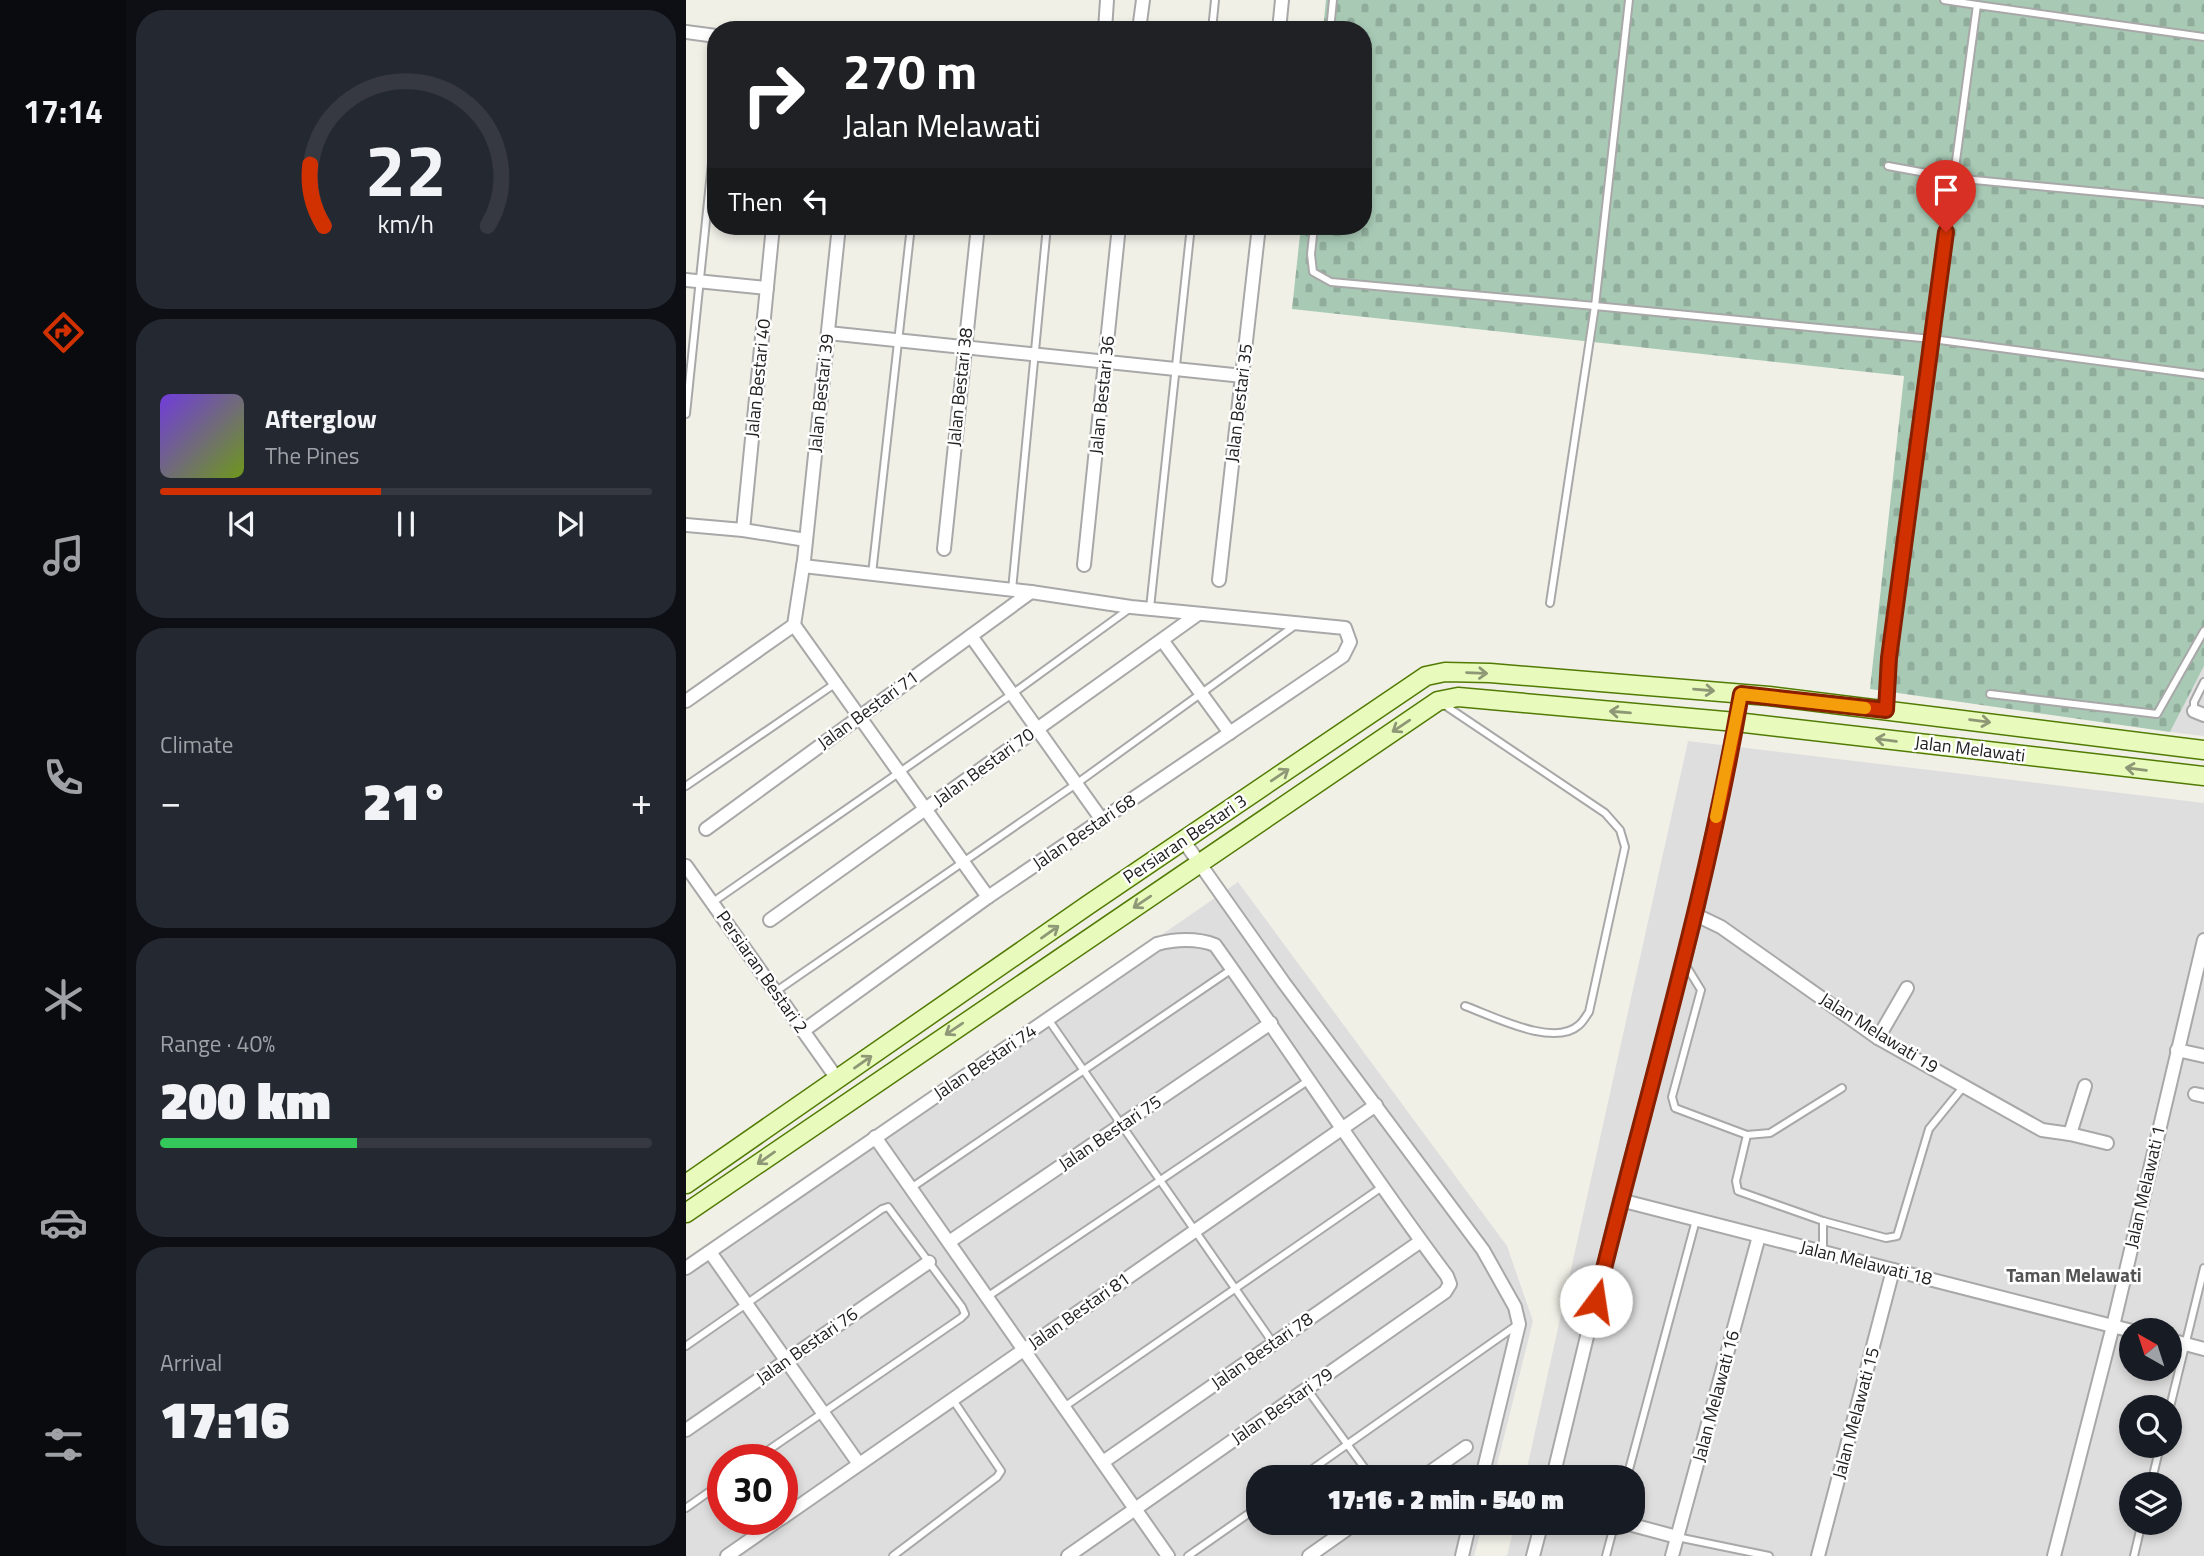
<!DOCTYPE html>
<html lang="en">
<head>
<meta charset="utf-8">
<style>
	:root { --surface:#171b24; --page:#242831; --text:#f1f3f6; --muted:#9ea1a6; --line:#363941; --accent:#d13100 }
	body { margin:0; font-family:"Titillium Web",sans-serif; background:var(--page); color:var(--text); height:100vh; display:flex; flex-direction:column; font-size:26px; white-space:nowrap }
	* { box-sizing:border-box; margin:0 }
	p { font-size:23px; color:var(--muted) }
	.icon { flex:none; width:38px; height:38px; fill:none; stroke:currentColor; stroke-width:2; stroke-linecap:round; stroke-linejoin:round }
	.map { position:relative; flex:1; overflow:hidden }
	.panel { display:flex; flex-direction:column; gap:10px; padding:10px; background:#0d0f14; width:560px }
	.panel>* { flex:none }
	.top-card { position:absolute; left:21px; top:21px; width:665px; height:214px; border-radius:28px; box-shadow:0 4px 10px #0003; background:#202124; color:#fff; overflow:hidden }
	.needle { width:46px; rotate:321deg }
	.tools { position:absolute; left:1433px; top:1318px; display:grid; gap:14px }
	.tools a { display:grid; place-items:center; width:63px; height:63px; border-radius:50%; background:var(--surface); box-shadow:0 4px 10px #0003; font-size:35px }
	.speed { position:absolute; left:21px; top:1444px; display:flex; gap:14px; font-size:35px; font-weight:700; text-align:center }
	.speed>* { display:grid; place-content:center; width:91px; height:91px; border-radius:50%; background:var(--surface); box-shadow:0 4px 10px #0003; line-height:1 }
	.speed .limit { border:10px solid #d22; background:#fff; color:#111 }
	.pin { position:absolute; display:grid; place-items:center; width:60px; height:60px; color:#fff; margin:-72px -30px; border-radius:50% 50% 50% 0; rotate:-45deg; box-shadow:0 0 7px #0007 }
	.pin .icon { rotate:45deg }
	.me { position:absolute; width:77px; margin:-38px; rotate:14deg; stroke-linejoin:round; filter:drop-shadow(0 0 5px #0008) }
	.turn { display:flex; align-items:center; gap:24px; height:147px; padding:0 21px; font-size:32px }
	.turn .icon { width:91px; height:91px; stroke-width:2.5 }
	.turn b { display:block; font-size:49px; line-height:60px }
	.then { display:flex; align-items:center; height:66px; padding:0 21px; background:#0003; gap:14px; font-size:26px }
	.big { font-size:52px; font-weight:800; line-height:1.1 }
	.panel .widget { flex:1; display:flex; flex-direction:column; justify-content:center; gap:10px; min-width:0; padding:0 24px; border-radius:28px; background:var(--page) }
	.panel .dial { align-items:center; gap:0 }
	.dial svg { height:182px; overflow:visible; fill:none; stroke:var(--line); stroke-width:7; stroke-linecap:round; text-anchor:middle }
	.dial text { fill:var(--text); stroke:none }
	.song { display:flex; align-items:center; gap:21px }
	.cover { width:84px; height:84px; border-radius:10px; background:linear-gradient(135deg,hsl(260 70% 55%),hsl(80 70% 35%)) }
	.played { height:7px; border-radius:4px; background:linear-gradient(90deg,var(--accent) 45%,var(--line) 45%) }
	.keys { display:flex; justify-content:space-around; direction:ltr }
	.heat { display:flex; justify-content:space-between; align-items:center; font-size:38px; direction:ltr }
	.charge { height:10px; border-radius:5px; background:linear-gradient(90deg,#34c759 40%,var(--line) 0) }
	.trip { position:absolute; left:560px; top:1465px; width:399px; height:70px; border-radius:28px; background:var(--surface); box-shadow:0 4px 10px #0003; font-weight:800; line-height:70px; text-align:center }
	main { display:flex; flex:1; min-height:0 }
	.menu { display:flex; flex-direction:column; width:126px; justify-content:space-around; align-items:center; background:#090b0e; color:var(--muted) }
	.menu .icon { width:49px; height:49px }
	.menu .current { color:var(--accent) }
	.menu b { font-size:32px; color:var(--text) }
	.map>svg:first-child { display:block }
	.residential { fill:#dfdede; fill-rule:evenodd }
	.cemetery { fill:url(#cemetery-stones) }
	.lines { fill:none; stroke-linecap:round; stroke-linejoin:round }
	.lane-casing { stroke:#a8a8a8; stroke-width:10 }
	.street-casing { stroke:#a8a8a8; stroke-width:16 }
	.secondary-casing { stroke:#527b04; stroke-width:21 }
	.lane { stroke:#fff; stroke-width:6 }
	.street { stroke:#fff; stroke-width:12 }
	.secondary { stroke:#e8fabc; stroke-width:18 }
	.oneway { stroke:#8e9876 }
	.route-casing { stroke:#882000; stroke-width:18 }
	.route { stroke:#d13100; stroke-width:12 }
	.slow { stroke:#f59e0b; stroke-width:12 }
	.labels { text-anchor:middle; stroke-width:5; stroke-linejoin:round; paint-order:stroke }
	.street-label { font-size:18px; fill:#212121; stroke:#fff }
	.neighbourhood-label { font-size:19px; font-weight:bold; fill:#545454; stroke:#fff }
</style>
</head>
<body>
<main>
<nav class="menu">
<b>17:14</b>
<svg class="icon current" aria-label="directions" viewBox="0 0 24 24"><path d="M12 3l9 9-9 9-9-9zM9 14v-3h6M13 9l2 2-2 2"/></svg>
<svg class="icon" aria-label="music" viewBox="0 0 24 24"><path d="M9 18V5l10-2v13"/><circle cx="6" cy="18" r="3"/><circle cx="16" cy="16" r="3"/></svg>
<svg class="icon" aria-label="phone" viewBox="0 0 24 24"><path d="M5 4h4l2 5-3 2q2 4 5 5l2-3 5 2v4C11 20 4 13 5 4z"/></svg>
<svg class="icon" aria-label="climate" viewBox="0 0 24 24"><path d="M12 3v18M4 7l16 10M4 17L20 7"/></svg>
<svg class="icon" aria-label="car" viewBox="0 0 24 24"><path d="M5 17H2v-5l4-1 3-4h7l3 4 3 1v5h-3M9 17h6M6 11h13"/><circle cx="7" cy="17" r="2"/><circle cx="17" cy="17" r="2"/></svg>
<svg class="icon" aria-label="filters" viewBox="0 0 24 24"><path d="M4 7h16M4 17h16"/><circle cx="9" cy="7" r="2"/><circle cx="15" cy="17" r="2"/></svg>
</nav>
<section class="panel">
<div class="widget dial"><svg viewBox="0 0 100 80">
<path d="M14 69A42 42 0 1 1 86 69"/>
<path d="M14 69A42 42 0 0 1 8 42" stroke="#d13100"/>
<text x="50" y="56" font-size="32" font-weight="700">22</text>
<text x="50" y="72" font-size="11">km/h</text>
</svg></div>
<div class="widget">
<div class="song"><i class="cover"></i><div><b>Afterglow</b><p>The Pines</p></div></div>
<div class="played"></div>
<div class="keys"><svg class="icon" aria-label="previous" viewBox="0 0 24 24"><path d="M18 5L8 12l10 7zM5 5v14"/></svg><svg class="icon" aria-label="pause" viewBox="0 0 24 24"><path d="M8 5v14M16 5v14"/></svg><svg class="icon" aria-label="next" viewBox="0 0 24 24"><path d="M6 5l10 7-10 7zM19 5v14"/></svg></div>
</div>
<div class="widget"><p>Climate</p>
<div class="heat"><a>−</a><b class="big">21°</b><a>+</a></div>
</div>
<div class="widget"><p>Range · 40%</p><b class="big">200 km</b><div class="charge"></div></div>
<div class="widget"><p>Arrival</p><b class="big">17:16</b></div>
</section>
<div class="map">
<svg width="1518" height="1556" viewBox="0 0 1518 1556">
	<defs>
		<pattern id="cemetery-stones" width="16" height="16" patternUnits="userSpaceOnUse" patternTransform="scale(1.75)"><rect width="16" height="16" fill="#a8cab5"/><path d="M2 7V4a2 2 0 0 1 4 0v3zM10 15v-3a2 2 0 0 1 4 0v3z" fill="#90ad9b"/></pattern>
	</defs>
	<rect width="100%" height="100%" fill="#f1f0e7"/>
	<g class="residential">
		<polygon points="1518,666 1518,736 1484,732"/>
		<path d="M1002,741L1518,803V1556H821L829,1523L947,1522V1477H839ZM1446,1330H1484V1368H1446ZM1446,1407H1484V1446H1446ZM1446,1484H1484V1522H1446Z"/>
		<path d="M552,882L821,1246L847,1321L808,1477H572V1522L797,1523L788,1556H0V1263ZM37,1460H96V1519H37Z"/>
	</g>
	<polygon class="cemetery" points="640,0 1518,0 1518,666 1484,732 1184,689 1218,376 606,309 615,226 677,226 677,30 637,30"/>
	<g class="lines">
		<g class="lane-casing">
			<g id="lane">
				<polyline points="1291,5 1518,37"/>
				<polyline points="526,30 529,0"/>
				<polyline points="644,30 647,0"/>
				<polyline points="1202,166 1267,178 1518,202"/>
				<polyline points="628,226 625,254 627,272 645,282 909,306 1246,339 1518,375"/>
				<polyline points="0,414 30,124"/>
				<polyline points="186,574 225,226"/>
				<polyline points="326,590 361,226"/>
				<polyline points="864,603 909,306 943,0"/>
				<polyline points="464,608 505,226"/>
				<polyline points="1304,694 1471,714 1518,631"/>
				<path d="M757,704L919,813L934,830L939,847L903,1012C900,1016 897,1022 893,1025C868,1048 807,1016 779,1006"/>
				<polyline points="1200,709 1203,658 1291,5 1258,0"/>
				<polyline points="1508,711 1508,702 1518,682"/>
				<polyline points="0,786 150,683"/>
				<polyline points="27,902 326,694 443,609"/>
				<polyline points="999,964 1015,990 986,1097 989,1108 1061,1135 1084,1133 1156,1088"/>
				<polyline points="89,992 390,784 611,624"/>
				<polyline points="362,1019 587,1343"/>
				<polyline points="1061,1135 1050,1181 1052,1191 1137,1221 1200,1238 1211,1236 1243,1129 1278,1086"/>
				<polyline points="225,1188 546,969"/>
				<polyline points="1137,1221 1137,1253"/>
				<polyline points="301,1297 623,1080"/>
				<polyline points="0,1346 196,1209 202,1207 276,1307 279,1314 275,1318 68,1460"/>
				<polyline points="621,1389 685,1477"/>
				<polyline points="378,1407 696,1187"/>
				<polyline points="1484,1407 1518,1268"/>
				<polyline points="615,1477 831,1325"/>
				<polyline points="941,1477 1010,1220"/>
				<polyline points="1465,1484 1474,1446"/>
				<polyline points="0,1508 37,1482"/>
				<polyline points="991,1537 1083,1556"/>
				<polyline points="207,1556 311,1477 315,1471 267,1400"/>
				<polyline points="502,1556 572,1507"/>
				<polyline points="920,1556 929,1522"/>
				<polyline points="1448,1556 1456,1522"/>
			</g>
		</g>
		<g class="street-casing">
			<g id="street">
				<polyline points="419,30 421,0"/>
				<polyline points="453,30 457,0"/>
				<polyline points="593,30 596,0"/>
				<polyline points="0,32 30,36"/>
				<polyline points="0,280 81,288"/>
				<polyline points="142,333 557,376"/>
				<polyline points="0,525 57,530 120,540"/>
				<polyline points="57,530 87,226"/>
				<polyline points="258,549 292,226"/>
				<polyline points="398,565 433,226"/>
				<polyline points="533,580 573,226"/>
				<polyline points="108,625 302,897"/>
				<polyline points="285,636 416,820"/>
				<polyline points="476,640 544,733"/>
				<polyline points="0,701 108,625 118,560 153,226"/>
				<polyline points="1508,711 1518,715"/>
				<polyline points="20,829 345,592"/>
				<polyline points="497,840 598,983 797,1250 829,1307 833,1324 796,1477"/>
				<polyline points="0,866 152,1080"/>
				<polyline points="1010,915 1035,927 1192,1038 1356,1130 1384,1134 1399,1086"/>
				<polyline points="84,920 512,614"/>
				<polyline points="117,1031 302,897 657,656 664,642 659,628 445,607 345,592 117,566"/>
				<polyline points="1192,1038 1221,988"/>
				<polyline points="1491,1050 1518,1056"/>
				<polyline points="1509,1094 1518,1096"/>
				<polyline points="1384,1134 1421,1143"/>
				<polyline points="189,1137 482,1556"/>
				<polyline points="934,1200 1446,1331"/>
				<polyline points="263,1242 585,1023"/>
				<polyline points="24,1252 173,1464"/>
				<path d="M0,1268L471,944C489,939 511,938 529,945C607,1054 680,1168 761,1276L764,1284L759,1292L382,1556"/>
				<polyline points="1484,1340 1518,1349"/>
				<polyline points="0,1430 243,1262"/>
				<polyline points="417,1462 735,1241"/>
				<polyline points="737,1477 780,1447"/>
				<polyline points="867,1477 934,1200 1010,915 1055,694"/>
				<polyline points="96,1518 690,1105"/>
				<polyline points="935,1522 991,1537"/>
				<polyline points="41,1556 94,1519"/>
				<polyline points="623,1556 671,1522"/>
				<polyline points="776,1556 784,1522"/>
				<polyline points="847,1556 856,1522"/>
				<polyline points="986,1556 1073,1236"/>
				<polyline points="1132,1556 1207,1270"/>
				<polyline points="1368,1556 1427,1326 1518,940"/>
			</g>
		</g>
		<g class="secondary-casing">
			<g id="secondary">
				<polyline points="0,1184 402,905 740,676 759,672 804,673 1083,696 1518,750"/>
				<polyline points="0,1213 752,701 772,697 1050,722 1518,776"/>
			</g>
		</g>
		<use href="#lane" class="lane"/>
		<use href="#street" class="street"/>
		<use href="#secondary" class="secondary"/>
	</g>
	<defs><path id="oneway-shaft" d="M-6 0H5M1.5-3L5.5 0L1.5 3" fill="none" stroke-width="1.6" stroke-linecap="round" stroke-linejoin="round" transform="scale(1.75)"/></defs>
	<g class="oneway">
		<use href="#oneway-shaft" transform="translate(791 673) rotate(2)"/>
		<use href="#oneway-shaft" transform="translate(1018 690) rotate(5)"/>
		<use href="#oneway-shaft" transform="translate(934 712) rotate(-175)"/>
		<use href="#oneway-shaft" transform="translate(1294 721) rotate(7)"/>
		<use href="#oneway-shaft" transform="translate(715 726) rotate(146)"/>
		<use href="#oneway-shaft" transform="translate(1200 740) rotate(-173)"/>
		<use href="#oneway-shaft" transform="translate(1450 769) rotate(-173)"/>
		<use href="#oneway-shaft" transform="translate(594 775) rotate(-34)"/>
		<use href="#oneway-shaft" transform="translate(456 902) rotate(146)"/>
		<use href="#oneway-shaft" transform="translate(364 932) rotate(-35)"/>
		<use href="#oneway-shaft" transform="translate(268 1029) rotate(146)"/>
		<use href="#oneway-shaft" transform="translate(177 1062) rotate(-35)"/>
		<use href="#oneway-shaft" transform="translate(80 1158) rotate(145)"/>
	</g>
	<g class="lines">
		<g class="route-casing">
			<path id="route" d="M910,1301C959,1099 1020,899 1055,694L1200,710L1203,658L1260,232"/>
		</g>
		<use href="#route" class="route"/>
		<polyline class="slow" points="1030,817 1055,694 1179,708"/>
	</g>
	<g class="labels">
		<g class="street-label">
			<text transform="translate(72 378) rotate(-84)" y="6">Jalan Bestari 40</text>
			<text transform="translate(274 387) rotate(-84)" y="6">Jalan Bestari 38</text>
			<text transform="translate(135 393) rotate(-84)" y="6">Jalan Bestari 39</text>
			<text transform="translate(416 395) rotate(-84)" y="6">Jalan Bestari 36</text>
			<text transform="translate(553 403) rotate(-83)" y="6">Jalan Bestari 35</text>
			<text transform="translate(182 710) rotate(-36)" y="6">Jalan Bestari 71</text>
			<text transform="translate(1284 749) rotate(7)" y="6">Jalan Melawati</text>
			<text transform="translate(298 767) rotate(-36)" y="6">Jalan Bestari 70</text>
			<text transform="translate(398 832) rotate(-34)" y="6">Jalan Bestari 68</text>
			<text transform="translate(499 839) rotate(-34)" y="6">Persiaran Bestari 3</text>
			<text transform="translate(76 972) rotate(55)" y="6">Persiaran Bestari 2</text>
			<text transform="translate(1193 1033) rotate(32)" y="6">Jalan Melawati 19</text>
			<text transform="translate(299 1062) rotate(-34)" y="6">Jalan Bestari 74</text>
			<text transform="translate(424 1133) rotate(-34)" y="6">Jalan Bestari 75</text>
			<text transform="translate(1459 1187) rotate(-77)" y="6">Jalan Melawati 1</text>
			<text transform="translate(1180 1263) rotate(14)" y="6">Jalan Melawati 18</text>
			<text transform="translate(393 1311) rotate(-35)" y="6">Jalan Bestari 81</text>
			<text transform="translate(121 1346) rotate(-35)" y="6">Jalan Bestari 76</text>
			<text transform="translate(576 1351) rotate(-35)" y="6">Jalan Bestari 78</text>
			<text transform="translate(1030 1396) rotate(-75)" y="6">Jalan Melawati 16</text>
			<text transform="translate(596 1406) rotate(-35)" y="6">Jalan Bestari 79</text>
			<text transform="translate(1170 1413) rotate(-75)" y="6">Jalan Melawati 15</text>
		</g>
		<g class="neighbourhood-label">
			<text x="1388" y="1282">Taman Melawati</text>
		</g>
	</g>
</svg>
<div class="tools">
<a><svg class="needle" viewBox="-14 -14 28 28"><path d="M0-13l5 13h-10z" fill="#e53935"/><path d="M0 13l5-13h-10z" fill="#9ea1a6"/></svg></a>
<a><svg class="icon" aria-label="search" viewBox="0 0 24 24"><circle cx="10" cy="10" r="6"/><path d="M15 15l6 6"/></svg></a>
<a><svg class="icon" aria-label="layers" viewBox="0 0 24 24"><path d="M12 4l9 5-9 5-9-5zM3 14l9 5 9-5"/></svg></a>
</div>
<div class="speed"><div class="limit">30</div></div>
<div class="pin" style="left:1260px;top:232px;background:#d93025"><svg class="icon" aria-label="arrive" viewBox="0 0 24 24"><path d="M6 21V4h12l-3 4 3 4H6"/></svg></div>
<svg class="me" style="left:910px;top:1301px" viewBox="-20 -20 40 40"><circle r="19" fill="#fff"/><path d="M0-13L10 11 0 6-10 11z" fill="#d13100"/></svg>
<div class="trip">17:16 · 2 min · 540 m</div>
<div class="top-card">
<div class="turn"><svg class="icon" aria-label="right" viewBox="0 0 24 24"><path d="M7 20v-9h11M14 6l5 5-5 5"/></svg><div><b>270 m</b>Jalan Melawati</div></div>
<div class="then">Then<svg class="icon" aria-label="left" viewBox="0 0 24 24"><path d="M17 20v-9H6M10 6l-5 5 5 5"/></svg></div>
</div>
</div>
</main>
</body>
</html>
